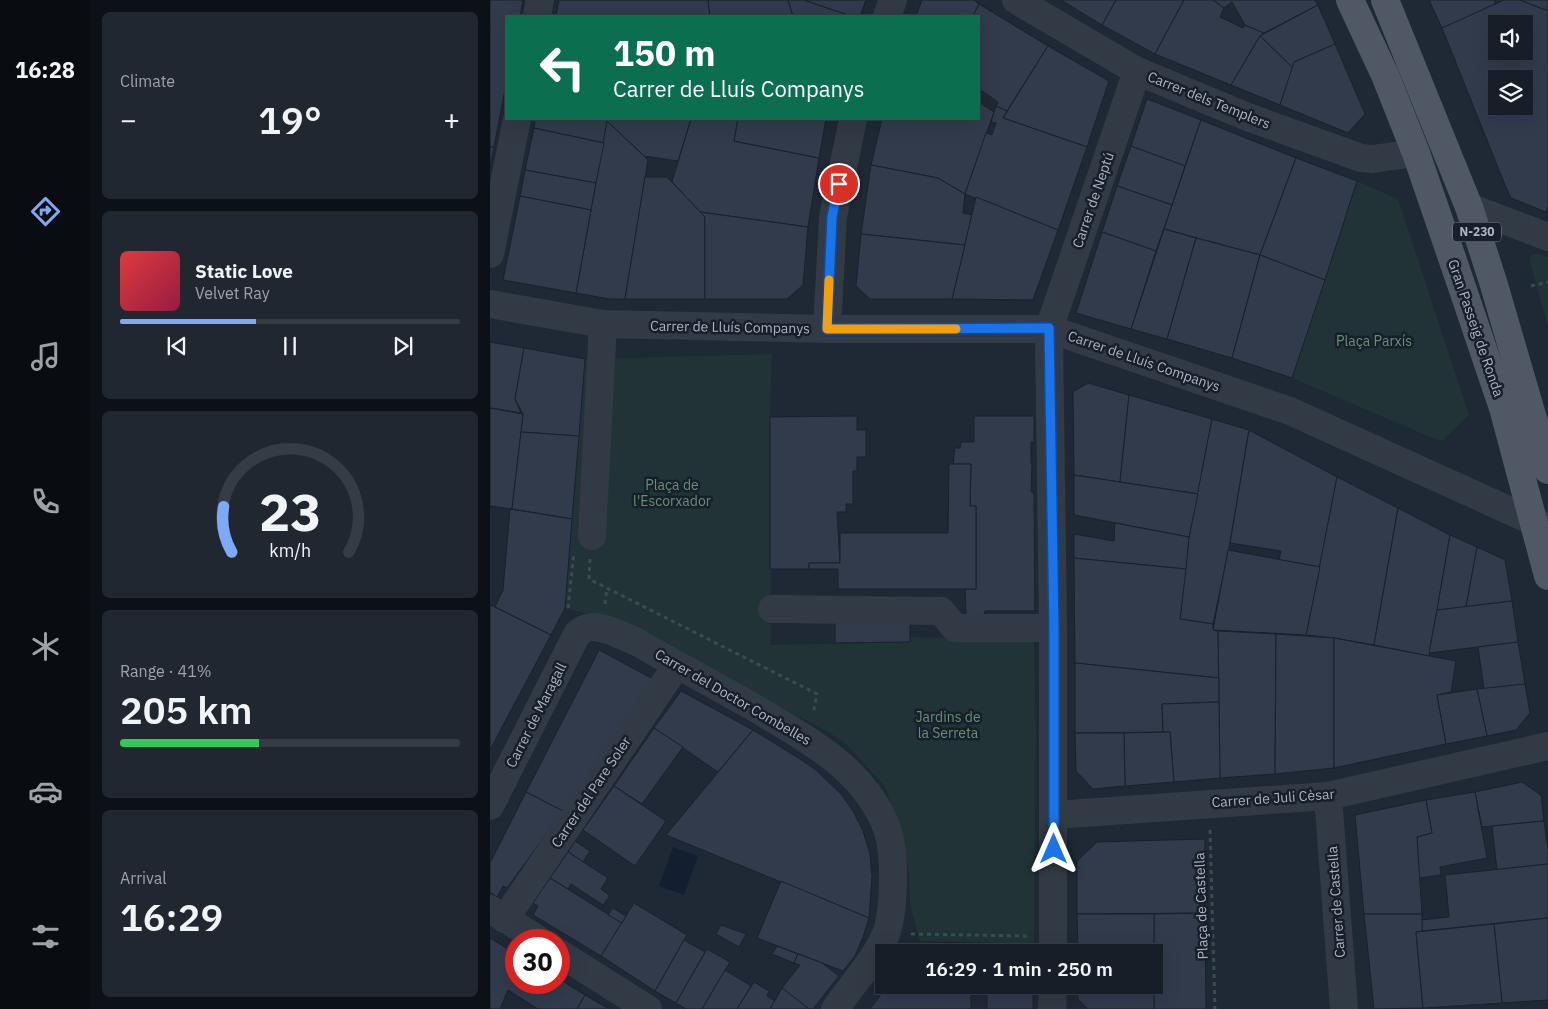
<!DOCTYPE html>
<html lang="en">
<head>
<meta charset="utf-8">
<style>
	:root { --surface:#171e28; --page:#202730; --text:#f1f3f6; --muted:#9ea2a8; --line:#363c45; --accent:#7da9f7 }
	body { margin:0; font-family:"IBM Plex Sans",sans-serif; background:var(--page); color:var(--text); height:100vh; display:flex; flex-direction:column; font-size:19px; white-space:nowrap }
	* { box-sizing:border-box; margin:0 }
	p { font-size:16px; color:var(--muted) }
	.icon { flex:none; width:28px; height:28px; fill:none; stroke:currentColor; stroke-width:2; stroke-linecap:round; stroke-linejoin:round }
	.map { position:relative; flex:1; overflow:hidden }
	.details { display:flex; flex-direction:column; gap:12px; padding:12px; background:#0d1016; width:400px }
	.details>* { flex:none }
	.guide { position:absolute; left:15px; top:15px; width:475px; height:105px; border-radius:0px; box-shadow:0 5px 20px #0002,0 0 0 1px var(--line); background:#0b6e4f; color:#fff; overflow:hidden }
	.fabs { position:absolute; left:998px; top:15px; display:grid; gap:10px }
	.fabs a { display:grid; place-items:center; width:45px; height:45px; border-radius:0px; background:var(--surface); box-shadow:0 5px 20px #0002,0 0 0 1px var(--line); font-size:25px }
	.speed { position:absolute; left:15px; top:929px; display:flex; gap:10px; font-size:25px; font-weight:700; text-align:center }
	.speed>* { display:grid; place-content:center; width:65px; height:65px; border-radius:50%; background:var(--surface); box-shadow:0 5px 20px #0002,0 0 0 1px var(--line); line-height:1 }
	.speed .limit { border:8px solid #d22; background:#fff; color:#111 }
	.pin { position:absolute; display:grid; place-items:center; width:42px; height:42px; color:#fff; margin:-21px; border:2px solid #fff; border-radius:50%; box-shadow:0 1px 5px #0007 }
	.me { position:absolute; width:55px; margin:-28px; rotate:0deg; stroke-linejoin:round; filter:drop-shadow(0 0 4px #0008) }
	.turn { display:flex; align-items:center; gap:18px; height:105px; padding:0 25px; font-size:22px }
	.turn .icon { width:65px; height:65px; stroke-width:2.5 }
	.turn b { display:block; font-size:35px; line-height:42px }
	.big { font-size:38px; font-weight:600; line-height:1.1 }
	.details .tile { flex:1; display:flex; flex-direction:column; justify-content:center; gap:8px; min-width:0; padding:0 18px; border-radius:8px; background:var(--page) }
	.details .dial { align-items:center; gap:0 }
	.dial svg { height:130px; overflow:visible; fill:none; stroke:var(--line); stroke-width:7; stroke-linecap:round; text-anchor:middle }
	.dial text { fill:var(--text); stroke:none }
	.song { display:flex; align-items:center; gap:15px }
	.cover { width:60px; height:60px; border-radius:8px; background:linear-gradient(135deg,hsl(0 70% 55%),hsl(340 70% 35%)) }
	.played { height:5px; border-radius:2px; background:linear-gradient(90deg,var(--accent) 40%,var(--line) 40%) }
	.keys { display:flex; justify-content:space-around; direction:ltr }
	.heat { display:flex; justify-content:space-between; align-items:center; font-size:28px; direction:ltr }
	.charge { height:8px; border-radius:4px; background:linear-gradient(90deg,#34c759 41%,var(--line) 0) }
	.trip { position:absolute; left:385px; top:944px; width:288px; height:50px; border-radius:0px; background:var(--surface); box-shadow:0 5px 20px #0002,0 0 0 1px var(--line); font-weight:600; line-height:50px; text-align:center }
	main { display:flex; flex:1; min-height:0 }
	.dock { display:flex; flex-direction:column; width:90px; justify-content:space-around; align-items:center; background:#090c10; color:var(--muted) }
	.dock .icon { width:35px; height:35px }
	.dock .selected { color:var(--accent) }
	.dock b { font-size:22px; color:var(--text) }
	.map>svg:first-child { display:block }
	.green { fill:#213336 }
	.water { fill:#131f31 }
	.building { fill:#313b4c; stroke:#1a212c; fill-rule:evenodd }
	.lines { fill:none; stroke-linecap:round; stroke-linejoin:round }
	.path { stroke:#394c4e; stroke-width:3; stroke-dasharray:4 4; stroke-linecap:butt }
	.street { stroke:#323a45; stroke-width:28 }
	.primary { stroke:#505866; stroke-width:28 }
	.route-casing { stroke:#114b97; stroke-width:12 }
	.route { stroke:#1a73e8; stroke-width:9 }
	.slow { stroke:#f59e0b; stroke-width:9 }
	.labels { text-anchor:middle; stroke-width:5; stroke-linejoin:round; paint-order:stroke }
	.shield { fill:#181f2a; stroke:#808795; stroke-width:1 }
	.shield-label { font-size:12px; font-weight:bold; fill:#acb4c3 }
	.street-label { font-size:14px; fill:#acb4c3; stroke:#181f2a }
	.park-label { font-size:14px; fill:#649270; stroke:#181f2a }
</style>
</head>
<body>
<main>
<nav class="dock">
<b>16:28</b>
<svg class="icon selected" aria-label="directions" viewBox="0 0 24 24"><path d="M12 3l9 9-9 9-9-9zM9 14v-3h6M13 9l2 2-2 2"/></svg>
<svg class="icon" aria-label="music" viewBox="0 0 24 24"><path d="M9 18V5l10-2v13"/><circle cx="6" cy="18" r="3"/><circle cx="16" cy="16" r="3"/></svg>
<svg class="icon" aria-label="phone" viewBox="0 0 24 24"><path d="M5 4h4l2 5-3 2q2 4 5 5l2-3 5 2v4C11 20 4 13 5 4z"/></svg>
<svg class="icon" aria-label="climate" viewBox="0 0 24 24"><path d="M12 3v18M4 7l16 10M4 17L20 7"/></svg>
<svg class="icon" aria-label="car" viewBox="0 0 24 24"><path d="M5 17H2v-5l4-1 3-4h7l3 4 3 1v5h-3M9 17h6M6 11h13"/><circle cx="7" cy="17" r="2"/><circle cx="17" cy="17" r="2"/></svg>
<svg class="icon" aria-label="filters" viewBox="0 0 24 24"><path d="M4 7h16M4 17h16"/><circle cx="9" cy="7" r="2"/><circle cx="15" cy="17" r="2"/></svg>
</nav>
<section class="details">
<div class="tile"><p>Climate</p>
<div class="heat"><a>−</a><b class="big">19°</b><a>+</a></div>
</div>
<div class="tile">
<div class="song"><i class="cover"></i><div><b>Static Love</b><p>Velvet Ray</p></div></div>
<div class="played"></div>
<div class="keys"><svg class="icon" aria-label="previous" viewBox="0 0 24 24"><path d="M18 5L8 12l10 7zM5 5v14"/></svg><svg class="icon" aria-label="pause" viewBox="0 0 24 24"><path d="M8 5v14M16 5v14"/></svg><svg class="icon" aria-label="next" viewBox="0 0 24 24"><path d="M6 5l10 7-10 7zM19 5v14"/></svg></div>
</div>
<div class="tile dial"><svg viewBox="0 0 100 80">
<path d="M14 69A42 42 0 1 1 86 69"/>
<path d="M14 69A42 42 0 0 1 9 41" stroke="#7da9f7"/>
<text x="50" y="56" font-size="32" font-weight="700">23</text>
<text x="50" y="72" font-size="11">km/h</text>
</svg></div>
<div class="tile"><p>Range · 41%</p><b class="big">205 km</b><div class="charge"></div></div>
<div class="tile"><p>Arrival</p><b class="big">16:29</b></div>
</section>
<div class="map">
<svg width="1058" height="1009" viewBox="0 0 1058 1009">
	<rect width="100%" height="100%" fill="#1f2835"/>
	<g class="green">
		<polygon points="867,181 908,199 979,415 952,441 940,437 802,378"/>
		<polygon points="1043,254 1050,254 1058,257 1058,327 1039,258"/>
		<polygon points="282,354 280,417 281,645 420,642 421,637 544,640 546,732 544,944 430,942 420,904 419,875 411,829 402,808 396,788 358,746 340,733 253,687 110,617 75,608 95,359"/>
	</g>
	<polygon class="water" points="183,847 208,856 194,895 169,886"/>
	<g class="building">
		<polygon points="0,0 33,0 30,16 16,16 16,84 4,147 0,147"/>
		<polygon points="69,0 218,0 220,16 66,16"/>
		<polygon points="218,0 298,0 303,16 220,16"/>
		<polygon points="298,0 314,0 361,16 303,16"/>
		<polygon points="314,0 376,0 370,16 361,16"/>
		<polygon points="432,0 484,0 489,4 483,16 426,16"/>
		<polygon points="571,0 626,0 612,25"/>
		<polygon points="626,0 694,0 665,54 612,25"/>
		<polygon points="694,0 723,0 734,8 730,17 753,28 755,25 774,33 770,36 741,85 665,54"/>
		<polygon points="723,0 825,0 828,5 774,33 755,25 742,2 734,8"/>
		<polygon points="939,0 1004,0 1006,5 952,28"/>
		<path d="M1014,0H1030L1058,11V207L1056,212L1021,198L1015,185L952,28ZM1006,24H1034V51H1006ZM1006,79H1034V106H1006Z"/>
		<polygon points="1030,0 1058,0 1058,11"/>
		<polygon points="489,4 558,46 517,111 506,106 508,102 489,89 489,16 483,16"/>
		<polygon points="828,5 845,44 804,62 803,68 770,36"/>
		<polygon points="770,36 803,68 790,105 741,85"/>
		<polygon points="845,44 875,114 858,133 790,105 804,62"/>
		<polygon points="558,46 619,81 597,147 513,118"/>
		<polygon points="657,99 711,120 695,166 641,146"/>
		<polygon points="489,102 504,112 475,194 448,178 381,165 392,119 489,119"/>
		<polygon points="506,106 517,111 513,118 597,147 568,230 475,194 496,133 502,135 506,123 501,122"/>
		<polygon points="45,119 118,119 114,143 44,128"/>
		<polygon points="118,119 201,119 188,161 154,156 117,121"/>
		<polygon points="201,119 248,119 244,141 329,158 318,227 210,212 182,182"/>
		<polygon points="248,119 336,119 329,158 244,141"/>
		<polygon points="711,120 806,158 770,255 674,229"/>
		<polygon points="117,121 158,160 135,299 120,299 86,293"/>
		<polygon points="44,128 114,143 106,183 35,170"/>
		<polygon points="641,146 695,166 682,205 627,186"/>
		<polygon points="0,147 4,147 0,169"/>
		<polygon points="806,158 867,181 835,280 770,255"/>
		<polygon points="381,165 448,178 475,194 473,213 482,215 475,245 371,234"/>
		<polygon points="35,170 106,183 101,210 30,196"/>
		<polygon points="155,177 177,177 215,217 215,299 135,299"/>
		<polygon points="627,186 682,205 666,251 612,232"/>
		<polygon points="30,196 101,210 86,293 13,280"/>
		<polygon points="486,197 568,230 543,300 462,299"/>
		<polygon points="210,212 318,227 313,285 297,299 215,299 215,217"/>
		<polygon points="674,229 706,238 677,339 641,329"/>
		<polygon points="612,232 666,251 641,329 586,313"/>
		<polygon points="371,234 475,245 462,299 380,299 366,286"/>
		<polygon points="706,238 770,255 742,358 677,339"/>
		<polygon points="770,255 835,280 802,378 742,358"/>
		<polygon points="0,342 34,348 25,399 31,413 0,408"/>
		<polygon points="34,348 95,359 89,436 31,432 33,414 25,399"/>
		<polygon points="598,383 639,395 630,482 584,475 583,392"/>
		<polygon points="639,395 722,419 708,494 630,482"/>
		<polygon points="0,408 33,414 22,509 0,506"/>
		<polygon points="367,416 367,430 376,430 376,457 367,457 367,471 363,471 363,504 356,504 356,512 347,512 350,563 319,563 319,569 280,569 280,417"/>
		<polygon points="484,416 544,416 544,442 541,442 541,463 542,464 541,492 544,492 545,611 495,611 494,615 476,615 475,589 486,589 486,506 480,506 481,464 463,464 465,448 470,448 471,442 484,442"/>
		<polygon points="722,419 759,430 740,543 723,624 690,619 699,537"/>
		<polygon points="759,430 847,477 830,567 789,560 791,551 740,543"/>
		<polygon points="31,432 89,436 82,519 22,509"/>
		<polygon points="459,464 481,464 480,506 486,506 486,589 348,589 348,569 319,569 319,563 350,563 350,533 458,533"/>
		<polygon points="584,475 708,494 699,537 584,515"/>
		<polygon points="847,477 908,508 884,645 844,638 816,635"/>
		<polygon points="908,508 960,535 939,656 884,645"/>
		<polygon points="20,509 82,519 75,608 61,635 5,607 13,590"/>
		<polygon points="625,523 699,537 696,569 584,558 584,534 624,541"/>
		<polygon points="960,535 987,547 976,607 947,610"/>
		<polygon points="987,547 1015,560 1022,601 976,607"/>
		<polygon points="738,550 830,567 816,635 723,630"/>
		<polygon points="584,558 696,569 690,619 723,624 723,630 728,631 729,678 585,663"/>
		<polygon points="1022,601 1028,642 939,653 947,610"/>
		<polygon points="1,605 61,635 0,750 0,607"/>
		<polygon points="420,619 420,642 345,643 345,620"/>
		<polygon points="728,631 786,634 785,774 730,778"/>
		<polygon points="786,634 844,638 844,768 785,774"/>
		<polygon points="844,638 966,661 961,692 947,695 956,744 844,768"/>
		<polygon points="1028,642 1035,684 994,689 988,647"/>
		<polygon points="109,650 165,680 73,811 36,792"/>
		<polygon points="585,663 729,678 729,702 672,704 673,732 585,733"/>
		<polygon points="1035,684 1040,713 1026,730 997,736 987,689"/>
		<polygon points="987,689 997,736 956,744 947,695"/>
		<polygon points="191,691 263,730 228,772 164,728"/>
		<polygon points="729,702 730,778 684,782 680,732 673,732 672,704"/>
		<polygon points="164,728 193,747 152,804 124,786"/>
		<polygon points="263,730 310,759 326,770 351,794 363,811 373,831 380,854 382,876 379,918 176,835"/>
		<polygon points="680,732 684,782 635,786 634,733"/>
		<polygon points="585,733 634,733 635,786 603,789 586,771"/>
		<polygon points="1032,782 1051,795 1054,821 992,827 985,792"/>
		<polygon points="124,786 176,821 145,866 93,830"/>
		<polygon points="36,792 73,811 17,888 13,886 7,897 0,892 0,863"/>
		<polygon points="985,792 997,858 950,867 951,875 929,878 927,837 942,833 936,800"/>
		<polygon points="936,800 942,833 927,837 932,914 874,914 865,815"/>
		<polygon points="1054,821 1058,850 1058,864 1007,870 1002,826"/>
		<polygon points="715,839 715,913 587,914 587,861 607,842"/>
		<polygon points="85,841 100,851 93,862 78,852"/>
		<polygon points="78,852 118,878 111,889 120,896 113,905 81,884 78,889 60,878"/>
		<polygon points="1058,864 1058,918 932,931 932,920 959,917 955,875"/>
		<polygon points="60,878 132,923 111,956 43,915 48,906 43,903"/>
		<polygon points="291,881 379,918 373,937 365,956 353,971 267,938"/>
		<polygon points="144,903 197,935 165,991 111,956"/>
		<polygon points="123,908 136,916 132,923 118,915"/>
		<polygon points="715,913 716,1009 664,1009 664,914"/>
		<polygon points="587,914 664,914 664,952 588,952"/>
		<polygon points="874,914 932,914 932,931 926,932 933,1008 884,1009"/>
		<polygon points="1058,918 1058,1000 1012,1003 1004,924"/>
		<polygon points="1004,924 1012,1003 933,1008 926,932"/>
		<polygon points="231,925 256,934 249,947 226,934"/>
		<polygon points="0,938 26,954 26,982 69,982 69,979 95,995 87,1009 48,1009 18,990 10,1009 0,1009"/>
		<polygon points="194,940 215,952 186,1003 165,991"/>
		<polygon points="430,942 544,944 544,952 422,952"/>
		<polygon points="287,946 308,954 304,963 282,954"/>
		<polygon points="217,949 240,962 212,1009 196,1009 186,1003"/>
		<polygon points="308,954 332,963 349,976 323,1009 319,1009 292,988 310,965 304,963"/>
		<polygon points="235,970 261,986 247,1009 212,1009"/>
		<polygon points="264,982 279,991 277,996 285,1001 280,1009 247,1009"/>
		<polygon points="398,985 481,985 481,1009 380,1009"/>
		<rect x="497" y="985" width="46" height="24"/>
		<polygon points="588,985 664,985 664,1009 598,1009 588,999"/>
		<polygon points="292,988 319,1009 280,1009"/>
		<polygon points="95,995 119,1009 87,1009"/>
	</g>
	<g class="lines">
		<g class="path">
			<polyline points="1041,286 1058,282"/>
			<polyline points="100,559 99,579 327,694 323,714"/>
			<polyline points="115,604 117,588"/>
			<polyline points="78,608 84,552"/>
			<polyline points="720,830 725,1009"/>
			<polyline points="421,934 537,936"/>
		</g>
		<g class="street">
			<polyline points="526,0 647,71 755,116 871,158 882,159 926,153"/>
			<polyline points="47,16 50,0"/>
			<polyline points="397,16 403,0"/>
			<polyline points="979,207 1058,237"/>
			<polyline points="0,254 27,119"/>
			<polyline points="0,304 113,324 337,329 559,329 800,411 1058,528"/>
			<polyline points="337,329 343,217 363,119"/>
			<polyline points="102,536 113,324"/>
			<polyline points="282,609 451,611 465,628 563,628"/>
			<polyline points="838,796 854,1009"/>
			<path d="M0,806L87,634C91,631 95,627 101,627C114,626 135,637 147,642C188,666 229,687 270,711C316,738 369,767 393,819C402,837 403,858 403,878C403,896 402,917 396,934C385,960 361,986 345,1009"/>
			<polyline points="564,815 838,796 1058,746"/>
			<polyline points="0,909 49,940"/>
			<polyline points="15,919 187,665"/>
			<polyline points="563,952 563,628 559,329 647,71"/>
			<polyline points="69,953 158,1009"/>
			<polyline points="562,1009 563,985"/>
		</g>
		<g class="primary">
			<polyline points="860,0 895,75 926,153 972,287 1013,408 1058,576"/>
			<polyline points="895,0 979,207 1004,285 1058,470"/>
		</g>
	</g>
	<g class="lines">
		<g class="route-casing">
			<polyline id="route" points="349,184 342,217 337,329 559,328 564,628 564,849"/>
		</g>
		<use href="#route" class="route"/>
		<polyline class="slow" points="339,280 337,329 466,329"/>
	</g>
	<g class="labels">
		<rect class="shield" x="963" y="222.5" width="48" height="19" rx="4"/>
		<g class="shield-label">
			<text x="987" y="236">N-230</text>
		</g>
		<g class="street-label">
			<text transform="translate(719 100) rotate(22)" y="5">Carrer dels Templers</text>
			<text transform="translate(603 200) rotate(-71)" y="5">Carrer de Neptú</text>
			<text transform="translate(240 327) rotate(1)" y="5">Carrer de Lluís Companys</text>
			<text transform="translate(986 328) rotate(71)" y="5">Gran Passeig de Ronda</text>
			<text transform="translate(654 361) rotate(19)" y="5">Carrer de Lluís Companys</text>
			<text transform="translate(243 697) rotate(30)" y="5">Carrer del Doctor Combelles</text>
			<text transform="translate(46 715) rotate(-63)" y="5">Carrer de Maragall</text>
			<text transform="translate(101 792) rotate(-56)" y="5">Carrer del Pare Soler</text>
			<text transform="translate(783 798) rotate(-4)" y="5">Carrer de Juli Cèsar</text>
			<text transform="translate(846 902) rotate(-94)" y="5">Carrer de Castella</text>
			<text transform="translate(711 906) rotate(-92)" y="5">Plaça de Castella</text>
		</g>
		<g class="park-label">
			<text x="884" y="346">Plaça Parxís</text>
			<text x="182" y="490">Plaça de<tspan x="182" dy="16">l'Escorxador</tspan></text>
			<text x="458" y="722">Jardins de<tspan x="458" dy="16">la Serreta</tspan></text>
		</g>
	</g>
</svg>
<div class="fabs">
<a><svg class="icon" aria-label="sound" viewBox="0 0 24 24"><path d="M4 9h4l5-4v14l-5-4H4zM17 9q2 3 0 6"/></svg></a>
<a><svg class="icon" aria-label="layers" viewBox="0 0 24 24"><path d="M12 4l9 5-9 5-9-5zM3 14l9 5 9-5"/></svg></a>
</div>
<div class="speed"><div class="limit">30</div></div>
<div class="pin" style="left:349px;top:184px;background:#d93025"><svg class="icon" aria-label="arrive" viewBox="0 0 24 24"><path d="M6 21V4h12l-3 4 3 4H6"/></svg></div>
<svg class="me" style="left:564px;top:849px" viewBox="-20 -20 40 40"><path d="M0-17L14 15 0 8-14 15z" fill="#1a73e8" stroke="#fff" stroke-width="4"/></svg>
<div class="trip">16:29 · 1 min · 250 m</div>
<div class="guide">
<div class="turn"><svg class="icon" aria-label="left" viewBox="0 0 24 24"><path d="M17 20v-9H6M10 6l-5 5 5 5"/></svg><div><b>150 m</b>Carrer de Lluís Companys</div></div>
</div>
</div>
</main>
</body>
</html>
